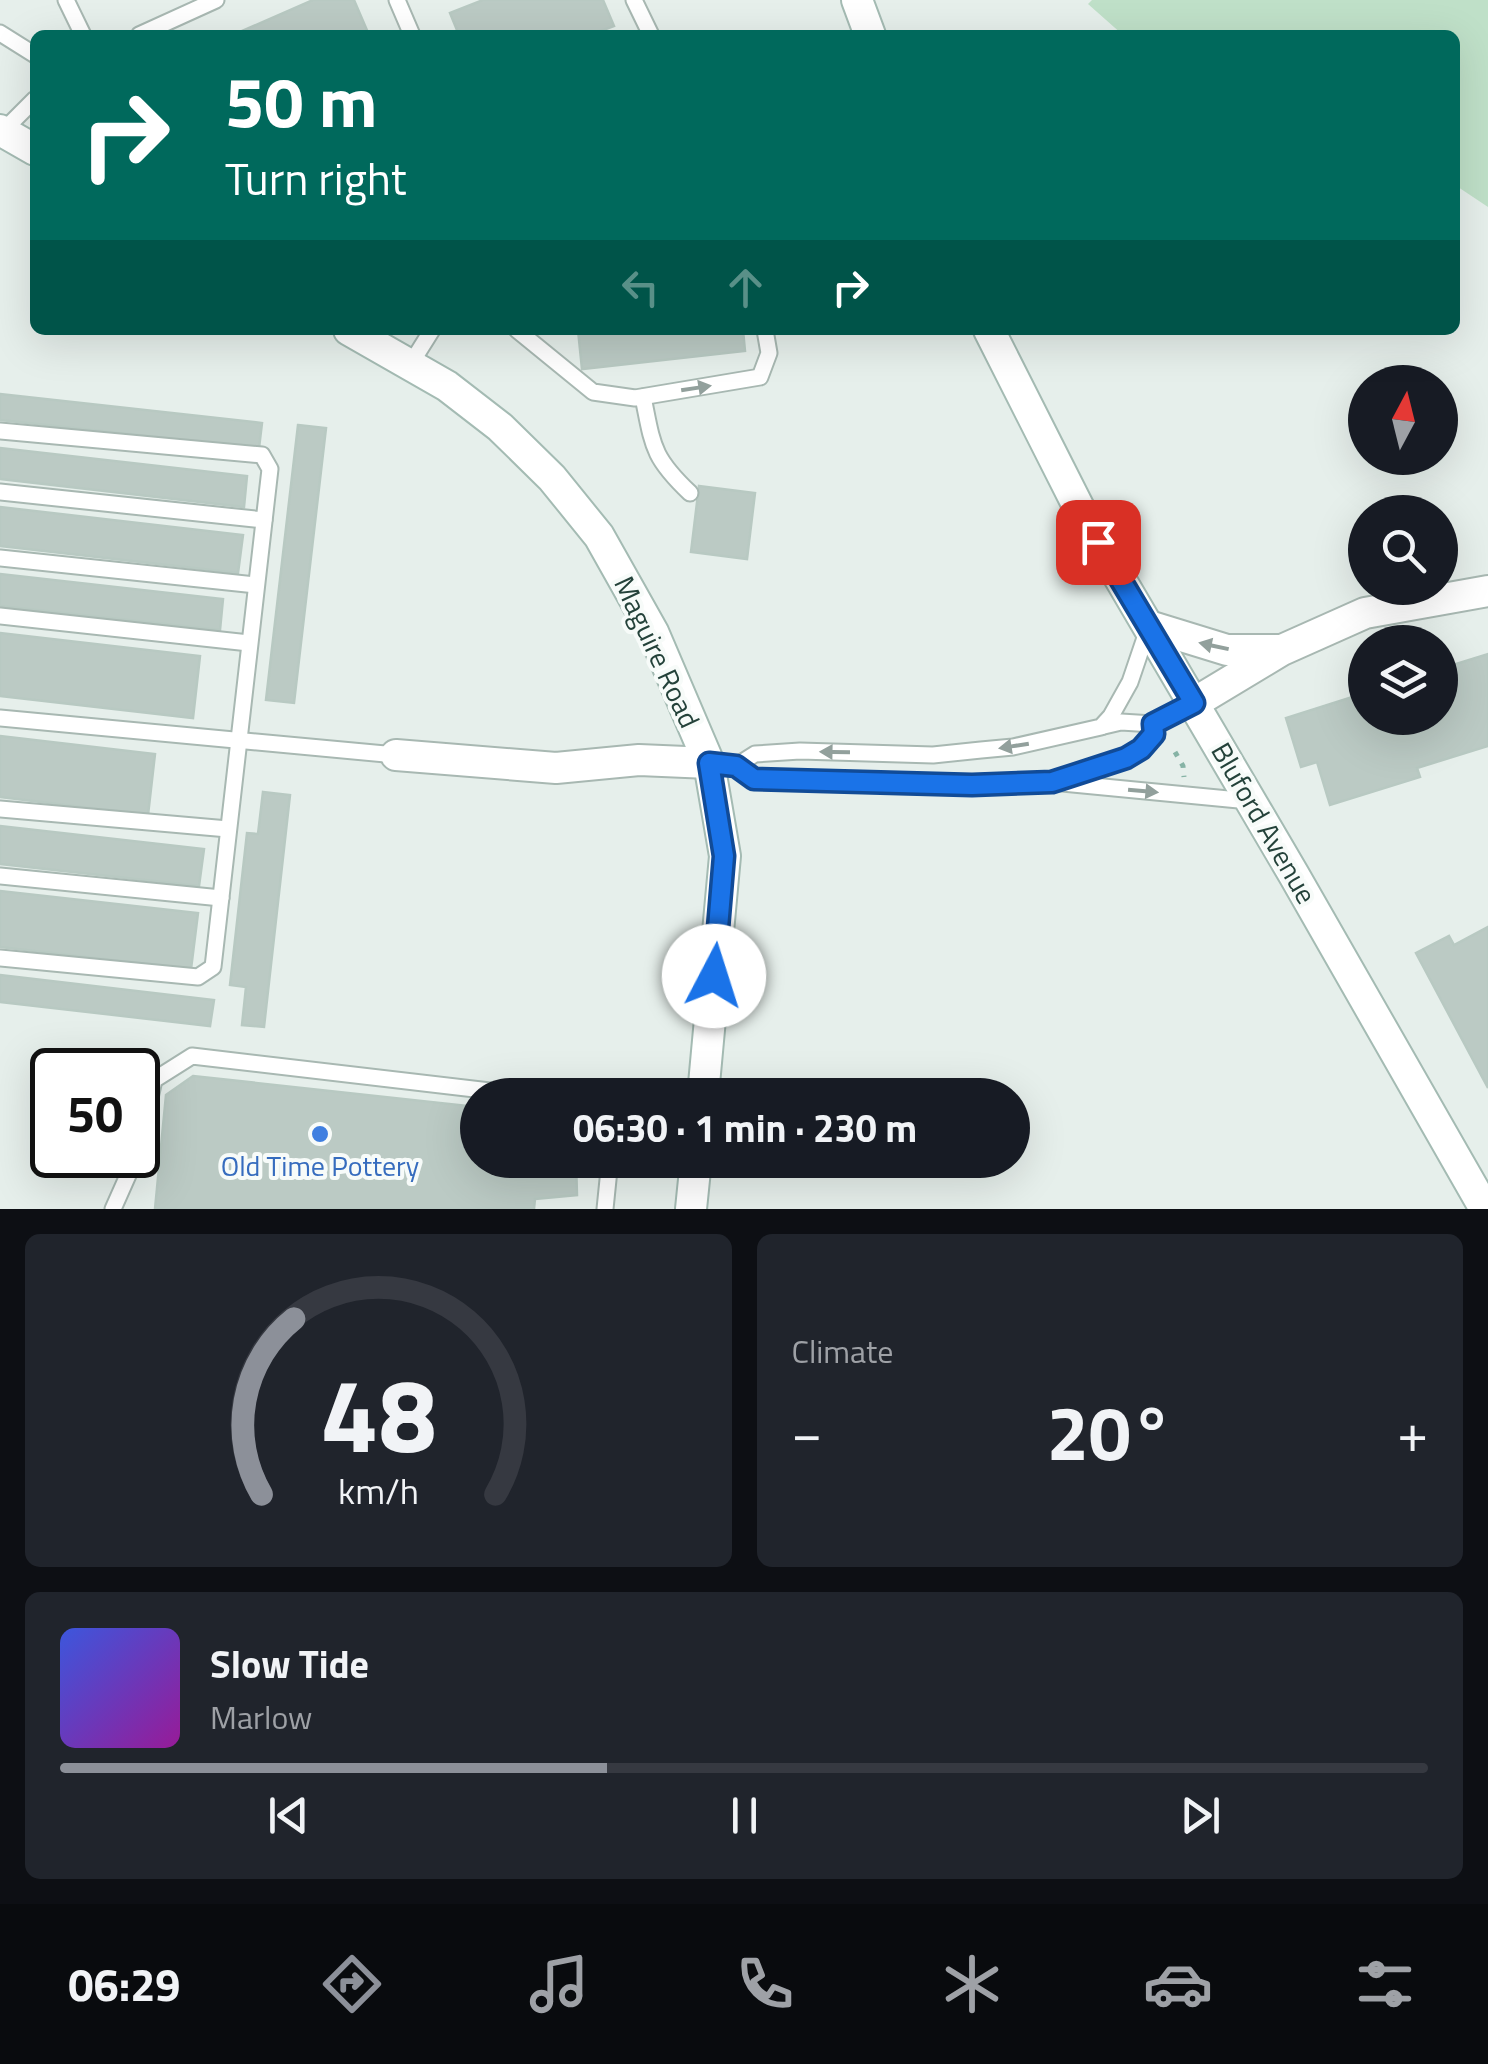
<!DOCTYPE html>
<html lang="en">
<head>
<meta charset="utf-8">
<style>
	:root { --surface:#171b24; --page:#20242c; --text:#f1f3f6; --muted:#9ea1a6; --line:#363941; --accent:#8c9099 }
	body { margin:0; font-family:"Titillium Web",sans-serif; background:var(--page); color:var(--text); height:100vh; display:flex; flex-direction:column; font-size:38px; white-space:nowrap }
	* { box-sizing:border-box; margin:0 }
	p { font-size:32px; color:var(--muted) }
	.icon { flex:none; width:55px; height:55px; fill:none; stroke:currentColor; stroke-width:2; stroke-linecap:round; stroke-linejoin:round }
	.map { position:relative; height:1209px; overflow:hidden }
	.details { display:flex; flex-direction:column; gap:25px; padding:25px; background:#0d0f14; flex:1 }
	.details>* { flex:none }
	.guide { position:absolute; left:30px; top:30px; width:1430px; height:305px; border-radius:15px; box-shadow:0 10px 40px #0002; background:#00695c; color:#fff; overflow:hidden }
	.needle { width:65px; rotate:7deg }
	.buttons { position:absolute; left:1348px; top:365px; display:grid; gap:20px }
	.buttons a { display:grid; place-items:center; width:110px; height:110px; border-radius:50%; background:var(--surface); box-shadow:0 10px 40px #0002; font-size:50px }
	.speed { position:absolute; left:30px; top:1048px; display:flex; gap:20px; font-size:50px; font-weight:700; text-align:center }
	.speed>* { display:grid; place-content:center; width:130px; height:130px; border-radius:50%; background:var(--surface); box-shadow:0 10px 40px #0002; line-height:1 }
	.speed .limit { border:5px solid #111; border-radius:15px; background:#fff; color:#111 }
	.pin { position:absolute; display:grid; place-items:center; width:85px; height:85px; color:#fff; margin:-42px; border-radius:20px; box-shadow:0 5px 15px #0006 }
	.me { position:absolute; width:110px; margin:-55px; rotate:5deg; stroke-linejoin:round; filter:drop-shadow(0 0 8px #0008) }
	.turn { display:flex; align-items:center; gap:35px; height:210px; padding:0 30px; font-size:45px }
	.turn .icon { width:130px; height:130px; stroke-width:2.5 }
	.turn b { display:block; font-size:70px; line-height:85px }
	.lanes { display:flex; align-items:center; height:95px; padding:0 30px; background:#0003; justify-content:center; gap:50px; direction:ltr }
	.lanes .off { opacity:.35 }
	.big { font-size:75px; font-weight:700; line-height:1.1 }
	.details .card { flex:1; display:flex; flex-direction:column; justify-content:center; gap:15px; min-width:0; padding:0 35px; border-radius:15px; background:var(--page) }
	.details .dial { align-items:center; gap:0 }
	.dial svg { height:260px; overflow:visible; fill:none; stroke:var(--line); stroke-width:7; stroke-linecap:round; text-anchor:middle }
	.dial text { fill:var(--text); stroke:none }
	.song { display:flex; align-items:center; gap:30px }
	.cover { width:120px; height:120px; border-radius:15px; background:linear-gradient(135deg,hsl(230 70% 55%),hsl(300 70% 35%)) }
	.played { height:10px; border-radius:5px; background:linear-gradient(90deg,var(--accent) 40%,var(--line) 40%) }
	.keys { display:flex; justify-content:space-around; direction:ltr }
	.heat { display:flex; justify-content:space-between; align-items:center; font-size:55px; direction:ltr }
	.details .tiles { flex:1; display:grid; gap:25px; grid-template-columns:1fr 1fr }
	.card:last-child { grid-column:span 2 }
	.trip { position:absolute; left:460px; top:1078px; width:570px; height:100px; border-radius:50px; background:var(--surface); box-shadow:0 10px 40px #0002; font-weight:700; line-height:100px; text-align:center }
	.dock { display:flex; height:160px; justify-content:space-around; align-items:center; background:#090b0e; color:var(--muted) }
	.dock .icon { width:70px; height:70px }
	.dock .on { color:var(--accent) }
	.dock b { font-size:45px; color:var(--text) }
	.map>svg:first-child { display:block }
	.green { fill:#bfe0c8 }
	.building { fill:#bbcac4; stroke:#b8c9c2; stroke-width:2.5 }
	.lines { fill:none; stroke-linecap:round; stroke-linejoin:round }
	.lane-casing { stroke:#a8b8b2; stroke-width:19 }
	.street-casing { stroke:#a8b8b2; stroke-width:34 }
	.secondary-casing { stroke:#a4bbb3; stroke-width:34 }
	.path { stroke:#86b3a5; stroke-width:5; stroke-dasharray:5 8; stroke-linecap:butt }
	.lane { stroke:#fff; stroke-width:15 }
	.street { stroke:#fff; stroke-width:30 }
	.secondary { stroke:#fff; stroke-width:30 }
	.oneway { fill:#92a09c }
	.route-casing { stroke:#114b97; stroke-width:25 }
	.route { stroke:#1a73e8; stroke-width:18 }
	.shop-dot { fill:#3f7fe0; stroke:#f7fbf9; stroke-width:4 }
	.labels { text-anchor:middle; stroke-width:8; stroke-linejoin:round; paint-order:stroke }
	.street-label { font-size:28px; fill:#24423a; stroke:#f7fbf9 }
	.shop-label { font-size:28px; fill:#366cbe; stroke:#f7fbf9 }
</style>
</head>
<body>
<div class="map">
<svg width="1488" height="1209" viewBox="0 0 1488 1209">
	<rect width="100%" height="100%" fill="#e6efeb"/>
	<polygon class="green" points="1092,0 1488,0 1488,207 1455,185 1455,35 1123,35 1088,4"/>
	<g class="building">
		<polygon points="313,0 354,0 369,35 233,35"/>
		<polygon points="483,0 603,0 614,26 590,35 459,35 450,13"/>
		<polygon points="578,330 743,330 745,351 582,369"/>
		<polygon points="0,394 262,423 259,448 0,420"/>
		<polygon points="298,425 326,428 294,703 266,700"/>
		<polygon points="0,448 247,476 244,507 0,479"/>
		<polygon points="699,486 755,493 747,559 691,552"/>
		<polygon points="0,507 243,535 238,573 0,546"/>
		<polygon points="0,574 223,599 220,630 0,606"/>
		<polygon points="0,633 200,656 193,718 0,696"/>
		<polygon points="1488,654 1488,746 1417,768 1420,777 1330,805 1317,762 1301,767 1286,718 1365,693 1365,718 1440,718 1440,669"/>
		<polygon points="0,736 155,754 148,815 0,797"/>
		<polygon points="263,792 290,795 264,1027 242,1025 246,987 230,985 247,833 258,834"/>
		<polygon points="0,826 204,849 199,886 0,864"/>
		<polygon points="0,891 198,913 191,969 0,947"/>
		<polygon points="1488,927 1488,1088 1416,953 1449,936 1454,945"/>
		<polygon points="0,975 214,1000 210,1026 0,1002"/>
		<polygon points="193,1076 478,1107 478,1160 576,1160 577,1195 535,1199 534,1209 155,1209 166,1095"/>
	</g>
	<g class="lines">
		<g class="lane-casing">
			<g id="lane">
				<polyline points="66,0 83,35"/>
				<polyline points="397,0 412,35"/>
				<polyline points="634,0 651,35"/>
				<polyline points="0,33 35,55"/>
				<polyline points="139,35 216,0"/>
				<polyline points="3,131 35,99"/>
				<polyline points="517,330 593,392 635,398 760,377 769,353 765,330"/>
				<polyline points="410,365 432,330"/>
				<path d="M643,397C653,446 652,457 690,493"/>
				<polyline points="0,431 262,455 270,469 213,967 198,977 0,958"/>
				<polyline points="0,492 264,520"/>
				<polyline points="0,558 256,585"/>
				<polyline points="0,616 249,643"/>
				<polyline points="0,718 396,755"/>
				<polyline points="1104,726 1121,722 1153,724 1194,703"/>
				<polyline points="709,763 736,766 754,779 973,785 1052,782 1249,801"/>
				<polyline points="736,766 755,754 800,751 933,755 981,750 1013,747 1101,727 1111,716 1130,682 1148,629"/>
				<path d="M1061,779C1095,768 1130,762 1154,734L1153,724"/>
				<polyline points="0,809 228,829"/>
				<polyline points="0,876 221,898"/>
				<polyline points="138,1152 154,1080 192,1056 525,1095"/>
				<polyline points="113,1209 137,1155"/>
				<polyline points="605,1209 610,1160"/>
			</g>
		</g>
		<g class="street-casing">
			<g id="street">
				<polyline points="1149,626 1227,650 1279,650"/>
				<polyline points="1194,703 1282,650 1365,613 1488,591"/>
				<polyline points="396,755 556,768 639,760 709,763"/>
			</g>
		</g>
		<g class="secondary-casing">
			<g id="secondary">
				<polyline points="857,0 870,35"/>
				<polyline points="0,130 35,150"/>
				<polyline points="349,330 447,386 500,427 552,478 599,536 653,632 709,763 725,856 703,1095"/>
				<polyline points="989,330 1082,514 1294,875 1485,1209"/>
				<polyline points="691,1209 696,1160"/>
			</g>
		</g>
		<polyline class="path" points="1175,752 1183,766 1184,777"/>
		<use href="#lane" class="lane"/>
		<use href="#street" class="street"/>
		<use href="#secondary" class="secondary"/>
	</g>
	<defs><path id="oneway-solid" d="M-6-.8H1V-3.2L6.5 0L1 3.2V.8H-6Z" transform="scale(2.5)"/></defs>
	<g class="oneway">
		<use href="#oneway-solid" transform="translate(696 388) rotate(-9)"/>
		<use href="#oneway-solid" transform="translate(1214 646) rotate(-168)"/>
		<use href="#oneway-solid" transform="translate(1014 746) rotate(171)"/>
		<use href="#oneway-solid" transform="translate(835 752) rotate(-179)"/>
		<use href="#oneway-solid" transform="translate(1143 791) rotate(5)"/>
	</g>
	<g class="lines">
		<g class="route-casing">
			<polyline id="route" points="714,976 724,856 709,763 736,766 754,779 972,785 1052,782 1126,758 1141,749 1154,734 1153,724 1194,703 1098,542"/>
		</g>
		<use href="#route" class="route"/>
	</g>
	<circle class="shop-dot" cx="320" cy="1134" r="10"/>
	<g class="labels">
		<g class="street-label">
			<text transform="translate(657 652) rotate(65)" y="10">Maguire Road</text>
			<text transform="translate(1264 823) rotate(60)" y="10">Bluford Avenue</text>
		</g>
		<g class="shop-label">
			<text x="320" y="1176">Old Time Pottery</text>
		</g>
	</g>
</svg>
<div class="buttons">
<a><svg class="needle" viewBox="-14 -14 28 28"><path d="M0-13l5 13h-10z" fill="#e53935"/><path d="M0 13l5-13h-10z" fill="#9ea1a6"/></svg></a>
<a><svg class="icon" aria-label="search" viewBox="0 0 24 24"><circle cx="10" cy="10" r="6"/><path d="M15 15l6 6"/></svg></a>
<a><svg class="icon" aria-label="layers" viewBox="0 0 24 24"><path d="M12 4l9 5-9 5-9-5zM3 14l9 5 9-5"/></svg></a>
</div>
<div class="speed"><div class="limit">50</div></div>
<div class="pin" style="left:1098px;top:542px;background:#d93025"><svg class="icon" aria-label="arrive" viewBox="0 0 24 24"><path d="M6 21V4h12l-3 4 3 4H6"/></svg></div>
<svg class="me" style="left:714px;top:976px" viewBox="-20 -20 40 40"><circle r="19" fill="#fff"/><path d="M0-13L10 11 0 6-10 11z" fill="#1a73e8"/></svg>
<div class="trip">06:30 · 1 min · 230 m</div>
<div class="guide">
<div class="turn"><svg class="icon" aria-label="right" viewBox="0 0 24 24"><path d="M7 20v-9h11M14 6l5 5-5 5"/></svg><div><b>50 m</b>Turn right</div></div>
<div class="lanes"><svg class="icon off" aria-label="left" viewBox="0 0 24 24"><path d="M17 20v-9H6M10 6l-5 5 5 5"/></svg><svg class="icon off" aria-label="ahead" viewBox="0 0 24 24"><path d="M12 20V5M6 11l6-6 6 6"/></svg><svg class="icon" aria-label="right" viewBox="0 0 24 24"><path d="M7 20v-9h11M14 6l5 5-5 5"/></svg></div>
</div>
</div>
<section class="details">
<div class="tiles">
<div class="card dial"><svg viewBox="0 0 100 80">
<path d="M14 69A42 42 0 1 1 86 69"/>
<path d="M14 69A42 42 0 0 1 24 15" stroke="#8c9099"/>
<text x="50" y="56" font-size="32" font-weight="700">48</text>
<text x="50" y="72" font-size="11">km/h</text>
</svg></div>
<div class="card"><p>Climate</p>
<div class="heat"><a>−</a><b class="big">20°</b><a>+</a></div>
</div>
<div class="card">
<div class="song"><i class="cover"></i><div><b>Slow Tide</b><p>Marlow</p></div></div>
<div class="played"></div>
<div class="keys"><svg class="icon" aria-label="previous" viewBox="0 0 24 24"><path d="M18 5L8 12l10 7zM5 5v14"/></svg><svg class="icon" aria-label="pause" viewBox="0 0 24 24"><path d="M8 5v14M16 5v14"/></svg><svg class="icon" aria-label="next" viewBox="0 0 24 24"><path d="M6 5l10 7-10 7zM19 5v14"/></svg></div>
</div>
</div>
</section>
<nav class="dock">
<b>06:29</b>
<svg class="icon on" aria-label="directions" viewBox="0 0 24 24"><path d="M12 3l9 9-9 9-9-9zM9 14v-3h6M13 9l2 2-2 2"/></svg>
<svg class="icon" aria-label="music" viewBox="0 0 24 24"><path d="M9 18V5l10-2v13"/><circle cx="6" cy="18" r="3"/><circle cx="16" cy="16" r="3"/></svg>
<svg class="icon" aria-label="phone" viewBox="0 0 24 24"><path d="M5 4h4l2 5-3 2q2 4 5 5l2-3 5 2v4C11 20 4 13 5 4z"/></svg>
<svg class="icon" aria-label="climate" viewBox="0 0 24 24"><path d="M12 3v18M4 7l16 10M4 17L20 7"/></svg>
<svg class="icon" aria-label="car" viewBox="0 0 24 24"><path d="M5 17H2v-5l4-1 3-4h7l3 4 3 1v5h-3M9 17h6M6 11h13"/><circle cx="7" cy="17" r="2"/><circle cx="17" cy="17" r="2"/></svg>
<svg class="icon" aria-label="filters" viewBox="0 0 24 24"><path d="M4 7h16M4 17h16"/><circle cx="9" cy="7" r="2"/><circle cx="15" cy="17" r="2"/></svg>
</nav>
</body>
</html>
